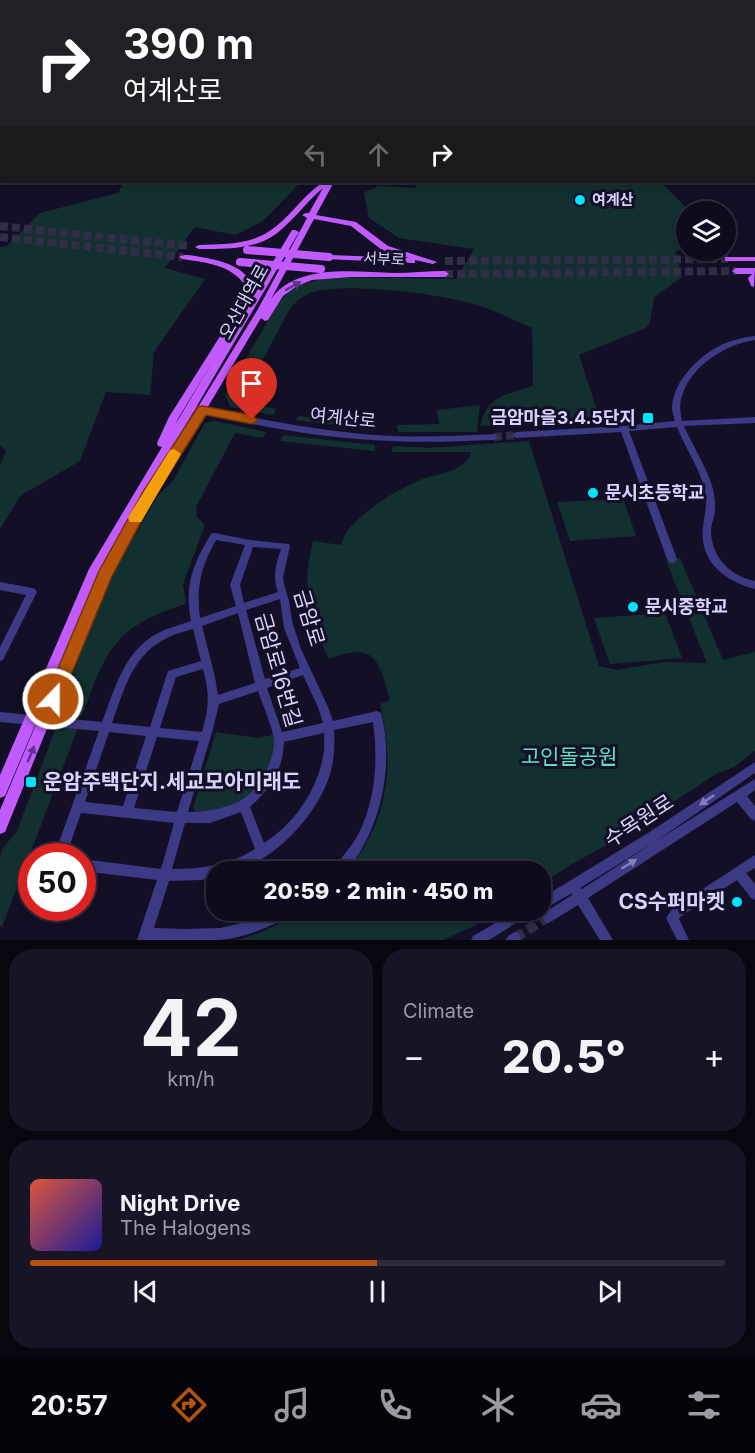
<!DOCTYPE html>
<html lang="en">
<head>
<meta charset="utf-8">
<style>
	:root { --surface:#0e0b1c; --page:#171425; --text:#f1f3f6; --muted:#9b9ba3; --line:#2e2b3b; --accent:#b45309 }
	body { margin:0; font-family:Inter,"Noto Sans KR",sans-serif; background:var(--page); color:var(--text); height:100vh; display:flex; flex-direction:column; font-size:22px; white-space:nowrap }
	* { box-sizing:border-box; margin:0 }
	p { font-size:20px; color:var(--muted) }
	.icon { flex:none; width:33px; height:33px; fill:none; stroke:currentColor; stroke-width:2; stroke-linecap:round; stroke-linejoin:round }
	.map { position:relative; height:940px; overflow:hidden }
	.sheet { display:flex; flex-direction:column; gap:9px; padding:9px; background:#08060f; flex:1 }
	.sheet>* { flex:none }
	.guide { position:absolute; left:0px; top:0px; width:756px; height:183px; box-shadow:0 3px 9px #0003,0 0 0 2px var(--line); background:#202124; color:#fff; overflow:hidden }
	.buttons { position:absolute; left:676px; top:201px; display:grid; gap:12px }
	.buttons a { display:grid; place-items:center; width:60px; height:60px; border-radius:50%; background:var(--surface); box-shadow:0 3px 9px #0003,0 0 0 2px var(--line); font-size:30px }
	.speed { position:absolute; left:18px; top:843px; display:flex; gap:12px; font-size:30px; font-weight:700; text-align:center }
	.speed>* { display:grid; place-content:center; width:78px; height:78px; border-radius:50%; background:var(--surface); box-shadow:0 3px 9px #0003,0 0 0 2px var(--line); line-height:1 }
	.speed .limit { border:9px solid #d22; background:#fff; color:#111 }
	.pin { position:absolute; display:grid; place-items:center; width:51px; height:51px; color:#fff; margin:-62px -26px; border-radius:50% 50% 50% 0; rotate:-45deg; box-shadow:0 0 6px #0007 }
	.pin .icon { rotate:45deg }
	.me { position:absolute; width:66px; margin:-33px; rotate:22deg; stroke-linejoin:round; filter:drop-shadow(0 0 4px #0008) }
	.turn { display:flex; align-items:center; gap:21px; height:126px; padding:0 24px; font-size:27px }
	.turn .icon { width:78px; height:78px; stroke-width:2.5 }
	.turn b { display:block; font-size:42px; line-height:51px }
	.lanes { display:flex; align-items:center; height:57px; padding:0 24px; background:#0003; justify-content:center; gap:30px; direction:ltr }
	.lanes .off { opacity:.35 }
	.big { font-size:45px; font-weight:800; line-height:1.1 }
	.sheet .card { flex:1; display:flex; flex-direction:column; justify-content:center; gap:9px; min-width:0; padding:0 21px; border-radius:24px; background:var(--page) }
	.sheet .dial { align-items:center; gap:0 }
	.dial b { font-size:78px; line-height:1 }
	.song { display:flex; align-items:center; gap:18px }
	.cover { width:72px; height:72px; border-radius:9px; background:linear-gradient(135deg,hsl(10 70% 55%),hsl(240 70% 35%)) }
	.played { height:6px; border-radius:3px; background:linear-gradient(90deg,var(--accent) 50%,var(--line) 50%) }
	.keys { display:flex; justify-content:space-around; direction:ltr }
	.heat { display:flex; justify-content:space-between; align-items:center; font-size:33px; direction:ltr }
	.sheet .tiles { flex:1; display:grid; gap:9px; grid-template-columns:1fr 1fr }
	.card:last-child { grid-column:span 2 }
	.trip { position:absolute; left:206px; top:861px; width:345px; height:60px; border-radius:24px; background:var(--surface); box-shadow:0 3px 9px #0003,0 0 0 2px var(--line); font-weight:800; line-height:60px; text-align:center }
	.tab-bar { display:flex; height:96px; justify-content:space-around; align-items:center; background:#06040b; color:var(--muted) }
	.tab-bar .icon { width:42px; height:42px }
	.tab-bar .current { color:var(--accent) }
	.tab-bar b { font-size:27px; color:var(--text) }
	.map>svg:first-child { display:block }
	.green { fill:#12302f }
	.lines { fill:none; stroke-linecap:round; stroke-linejoin:round }
	.minor-tunnel-far1 { stroke:#312d47; stroke-width:8; stroke-dasharray:8 4; stroke-linecap:butt }
	.minor-tunnel { stroke:#312d47; stroke-width:10; stroke-dasharray:10 5; stroke-linecap:butt }
	.major-tunnel { stroke:#312d47; stroke-width:8; stroke-dasharray:8 4; stroke-linecap:butt }
	.minor { fill:#3d3a85; fill-rule:evenodd }
	.major { fill:#c25bff; fill-rule:evenodd }
	.highway { fill:#ff4fa3; fill-rule:evenodd }
	.major-bridge { stroke:#c25bff; stroke-width:8 }
	.oneway { fill:#623188 }
	.oneway2 { fill:#837fbc }
	.route { fill:#b45309; stroke:#753606; stroke-width:1.5 }
	.slow { fill:#f59e0b }
	.poi-dot { fill:#00e5ff; stroke:#130f26; stroke-width:2 }
	.labels { text-anchor:middle; stroke-width:6; stroke-linejoin:round; paint-order:stroke }
	.far-poi-label { font-size:15px; font-weight:bold; fill:#d9d4ff; stroke:#130f26; text-anchor:start }
	.far-street-label { font-size:15px; fill:#d9d4ff; stroke:#130f26 }
	.street-label { font-size:18px; fill:#d9d4ff; stroke:#130f26 }
	.poi-label { font-size:18px; font-weight:bold; fill:#d9d4ff; stroke:#130f26; text-anchor:start }
	.near-street-label { font-size:21px; fill:#d9d4ff; stroke:#130f26 }
	.near-park-label { font-size:21px; fill:#5fe0c0; stroke:#130f26 }
	.near-poi-label { font-size:21px; font-weight:bold; fill:#d9d4ff; stroke:#130f26; text-anchor:start }
</style>
</head>
<body>
<div class="map">
<svg width="755" height="940" viewBox="0 0 755 940">
	<rect width="100%" height="100%" fill="#130f26"/>
	<g class="green">
		<polygon points="124,182 297,182 298,185 263,221 235,235 195,227 165,268 205,279 154,352 150,395 106,392 80,461 20,496 0,529 0,465 6,451 0,445 0,247 7,246 40,213 118,193"/>
		<path d="M422,182H661L689,211L687,246L675,252L682,277L654,297L650,323L646,328L579,355L599,416L576,423L480,426C488,395 505,395 533,386L532,328C514,320 496,311 477,305C443,294 347,282 313,292C304,295 298,300 291,307L240,402L276,409L273,415L230,407L225,395L279,302L289,291L299,285L329,277L456,279L474,249L399,238L369,218L364,192L379,186L414,188Z"/>
		<polygon points="480,405 477,432 398,432 397,425 439,424 437,410"/>
		<polygon points="298,416 373,425 372,430 296,420"/>
		<path d="M215,421L266,432L263,438L235,433L196,507L197,517L205,525L183,584L186,604C114,626 106,650 82,717L64,715L61,711L79,656L115,570L157,497L174,479L205,423Z"/>
		<polygon points="283,435 375,445 375,451 280,441"/>
		<path d="M529,441L599,666L617,670L664,662L707,663L666,561L680,558L723,660L755,652V751L734,767L716,774L618,839L570,865L540,885V872L347,871C389,819 395,767 380,704L390,700C379,661 376,641 329,659C309,616 301,588 313,541L341,545C345,520 398,489 420,480C433,475 448,474 460,466C466,463 470,458 471,452H392L393,446L428,448Z"/>
		<polygon points="623,499 636,536 570,541 557,502"/>
		<polygon points="665,613 682,658 610,664 594,618"/>
		<polygon points="61,726 78,728 2,927 0,926 0,856 3,848 17,831 55,730"/>
		<path d="M216,732L259,738L274,734C281,764 257,797 228,808C219,812 206,811 196,812L193,808Z"/>
		<polygon points="306,910 499,910 499,911 472,927 443,940 238,940 262,932"/>
	</g>
	<g class="lines">
		<polyline class="minor-tunnel-far1" points="494,437 516,435"/>
		<g class="minor-tunnel">
			<polyline points="506,923 530,910"/>
			<polyline points="515,938 548,917"/>
		</g>
		<g class="major-tunnel">
			<polyline points="0,226 189,246"/>
			<polyline points="0,237 183,257"/>
			<polyline points="445,261 728,259"/>
			<polyline points="445,274 736,271"/>
		</g>
		<g class="minor">
			<polygon points="7,0 11,0 10,2 5,2"/>
			<polygon points="40,0 59,2 44,2"/>
			<polygon points="136,0 140,0 139,2 134,2"/>
			<polygon points="237,0 241,0 240,2 235,2"/>
			<rect x="0" y="4" width="2" height="3"/>
			<rect x="0" y="41" width="2" height="2"/>
			<rect x="0" y="70" width="2" height="3"/>
			<path d="M755,336V340C726,344 693,365 683,393C679,402 680,411 682,421L755,417V423L684,426C693,447 707,467 713,489C715,498 716,508 714,517C713,521 711,525 711,530C711,557 730,576 755,581V589C726,582 699,562 703,528C704,514 708,506 705,491C700,468 685,448 677,427L629,431L677,559L675,562L672,563L669,562L667,559L621,432L516,438L512,435L516,432L624,426L675,421C674,417 672,412 672,408C673,380 700,355 723,344C733,340 744,337 755,336Z"/>
			<path d="M190,404C251,418 313,430 375,435C415,438 454,436 494,434L498,437L494,440C460,441 426,443 392,441C324,439 254,426 187,409L186,407Z"/>
			<path d="M214,533L250,540L289,544L290,546L283,577L284,584L289,601L292,621L301,649L328,707L333,721L377,711L381,713C384,723 385,734 386,745C388,792 375,835 346,872H332C339,859 352,847 359,833C376,798 378,759 373,722L334,730C335,748 334,764 328,780C314,818 274,861 234,871C229,872 222,872 216,872V877L201,880L169,881L154,928L184,929L220,928L254,920L276,910H296L294,914C271,926 246,938 220,940C194,940 163,940 137,940L157,880L82,871V859L161,869L174,823L81,813L66,856H54L99,731L0,722V712L102,722C116,686 125,647 164,630C173,627 182,624 191,621C184,585 193,564 211,534ZM216,540L245,545L230,585L236,606L200,618C196,586 201,567 216,540ZM253,547L281,549C276,564 272,577 278,592L244,603L240,585ZM280,599L284,628L300,668L265,679L246,610ZM238,613L255,683L218,695L215,677L202,626ZM193,629L201,661L168,671L150,727L112,723C125,688 132,653 171,636C178,633 186,631 193,629ZM203,669C210,695 209,707 202,732L160,728L176,677ZM303,675L318,707L323,723L282,732L267,688ZM258,691C262,703 273,728 274,740C275,761 258,792 238,802C222,809 206,812 188,812L213,729L219,704ZM109,732L146,736L123,806L85,802ZM324,733C324,740 325,749 323,756C317,791 294,824 264,843L250,807C271,788 283,770 284,742ZM157,737L199,741L177,812L134,808ZM241,812L255,849C230,865 202,869 172,869L185,823H210Z"/>
			<polygon points="0,582 32,588 35,589 37,592 3,660 0,661 0,647 26,595 0,590"/>
			<path d="M755,762V773L656,841L755,779V790L747,796L755,806V821L751,819L737,802L588,898L613,940H600L578,905L552,921L548,923L544,921L542,917L544,913L572,895V893L541,911L540,910V899L648,833ZM656,841L582,889L580,888Z"/>
			<polygon points="755,855 755,868 746,873 755,884 755,900 751,898 737,880 680,917 679,919 689,940 677,940 666,918 672,909"/>
			<polygon points="506,917 510,919 512,923 510,927 489,940 471,940 473,936"/>
			<polygon points="515,932 519,934 521,938 520,940 506,940 508,936"/>
		</g>
		<g class="major">
			<path d="M323,182H334L316,215L356,222L388,246L437,262L433,264L415,260V263H412L326,259L325,257L329,255L409,258L382,250L351,226L314,219L271,299C297,263 355,272 394,273C411,273 428,271 445,271L449,274L445,277H350L312,280L297,286L283,296L268,320L265,321L261,318L145,512L109,576L5,832L0,834V810L92,591L5,796L0,798V775L89,569L162,447L158,446L157,443L169,417L224,330L227,329L231,332L244,311H238L237,309L245,295V285C230,264 206,263 183,259L179,257C185,253 194,256 201,257C224,261 253,268 253,295L292,230H295L299,232L151,484L258,309L307,218L302,215L306,213H309L323,188C306,202 293,221 276,234C254,250 224,249 199,249L195,247L199,245C222,244 248,245 268,232C289,219 302,196 323,182ZM216,356L175,425L179,417Z"/>
			<rect x="725" y="257" width="30" height="4"/>
			<polygon points="755,268 754,287 751,286 748,278 752,274 736,274 732,271 736,268"/>
		</g>
		<g class="highway">
			<polygon points="616,0 623,0 624,2 617,2"/>
			<rect x="754" y="112" width="1" height="4"/>
			<rect x="754" y="125" width="1" height="4"/>
		</g>
		<g class="major-bridge">
			<polyline points="247,250 329,257"/>
			<polyline points="240,262 321,269"/>
		</g>
	</g>
	<defs><path id="oneway-solid" d="M-6-.8H1V-3.2L6.5 0L1 3.2V.8H-6Z" transform="scale(1.5)"/></defs>
	<g class="oneway">
		<use href="#oneway-solid" transform="translate(293 286) rotate(-29)"/>
		<use href="#oneway-solid" transform="translate(31 754) rotate(-67)"/>
	</g>
	<g class="oneway2">
		<use href="#oneway-solid" transform="translate(707 800) rotate(146)"/>
		<use href="#oneway-solid" transform="translate(629 864) rotate(-32)"/>
	</g>
	<polygon class="route" points="202,406 252,415 258,420 252,424 206,415 153,499 112,576 59,704 53,706 47,704 45,699 99,571 143,492 198,407"/>
	<polygon class="slow" points="174,449 181,454 141,522 130,522 128,518 130,514 170,450"/>
	<g class="poi-dot">
		<circle cx="580" cy="200" r="6"/>
		<rect x="642" y="412" width="12" height="12" rx="3"/>
		<circle cx="593" cy="493" r="6"/>
		<circle cx="633" cy="607" r="6"/>
		<rect x="25" y="776" width="12" height="12" rx="3"/>
		<circle cx="737" cy="902" r="6"/>
	</g>
	<g class="labels">
		<g class="far-poi-label">
			<text x="592" y="205">여계산</text>
		</g>
		<g class="far-street-label">
			<text transform="translate(384 259) rotate(3)" y="5">서부로</text>
		</g>
		<g class="street-label">
			<text transform="translate(244 302) rotate(-61)" y="6">오산대역로</text>
			<text transform="translate(343 418) rotate(6)" y="6">여계산로</text>
		</g>
		<g class="poi-label">
			<text x="636" y="424" text-anchor="end">금암마을3.4.5단지</text>
			<text x="605" y="499">문시초등학교</text>
			<text x="645" y="613">문시중학교</text>
		</g>
		<g class="near-street-label">
			<text transform="translate(309 618) rotate(73)" y="7">금암로</text>
			<text transform="translate(278 670) rotate(74)" y="7">금암로16번길</text>
			<text transform="translate(639 821) rotate(-33)" y="7">수목원로</text>
		</g>
		<g class="near-park-label">
			<text x="569" y="764">고인돌공원</text>
		</g>
		<g class="near-poi-label">
			<text x="43" y="789">운암주택단지.세교모아미래도</text>
			<text x="725" y="909" text-anchor="end">CS수퍼마켓</text>
		</g>
	</g>
</svg>
<div class="buttons">
<a><svg class="icon" aria-label="layers" viewBox="0 0 24 24"><path d="M12 4l9 5-9 5-9-5zM3 14l9 5 9-5"/></svg></a>
</div>
<div class="speed"><div class="limit">50</div></div>
<div class="pin" style="left:252px;top:420px;background:#d93025"><svg class="icon" aria-label="arrive" viewBox="0 0 24 24"><path d="M6 21V4h12l-3 4 3 4H6"/></svg></div>
<svg class="me" style="left:53px;top:699px" viewBox="-20 -20 40 40"><circle r="17" fill="#b45309" stroke="#fff" stroke-width="3"/><path d="M0-11L8 9 0 5-8 9z" fill="#fff"/></svg>
<div class="trip">20:59 · 2 min · 450 m</div>
<div class="guide">
<div class="turn"><svg class="icon" aria-label="right" viewBox="0 0 24 24"><path d="M7 20v-9h11M14 6l5 5-5 5"/></svg><div><b>390 m</b>여계산로</div></div>
<div class="lanes"><svg class="icon off" aria-label="left" viewBox="0 0 24 24"><path d="M17 20v-9H6M10 6l-5 5 5 5"/></svg><svg class="icon off" aria-label="ahead" viewBox="0 0 24 24"><path d="M12 20V5M6 11l6-6 6 6"/></svg><svg class="icon" aria-label="right" viewBox="0 0 24 24"><path d="M7 20v-9h11M14 6l5 5-5 5"/></svg></div>
</div>
</div>
<section class="sheet">
<div class="tiles">
<div class="card dial"><b>42</b><p>km/h</p></div>
<div class="card"><p>Climate</p>
<div class="heat"><a>−</a><b class="big">20.5°</b><a>+</a></div>
</div>
<div class="card">
<div class="song"><i class="cover"></i><div><b>Night Drive</b><p>The Halogens</p></div></div>
<div class="played"></div>
<div class="keys"><svg class="icon" aria-label="previous" viewBox="0 0 24 24"><path d="M18 5L8 12l10 7zM5 5v14"/></svg><svg class="icon" aria-label="pause" viewBox="0 0 24 24"><path d="M8 5v14M16 5v14"/></svg><svg class="icon" aria-label="next" viewBox="0 0 24 24"><path d="M6 5l10 7-10 7zM19 5v14"/></svg></div>
</div>
</div>
</section>
<nav class="tab-bar">
<b>20:57</b>
<svg class="icon current" aria-label="directions" viewBox="0 0 24 24"><path d="M12 3l9 9-9 9-9-9zM9 14v-3h6M13 9l2 2-2 2"/></svg>
<svg class="icon" aria-label="music" viewBox="0 0 24 24"><path d="M9 18V5l10-2v13"/><circle cx="6" cy="18" r="3"/><circle cx="16" cy="16" r="3"/></svg>
<svg class="icon" aria-label="phone" viewBox="0 0 24 24"><path d="M5 4h4l2 5-3 2q2 4 5 5l2-3 5 2v4C11 20 4 13 5 4z"/></svg>
<svg class="icon" aria-label="climate" viewBox="0 0 24 24"><path d="M12 3v18M4 7l16 10M4 17L20 7"/></svg>
<svg class="icon" aria-label="car" viewBox="0 0 24 24"><path d="M5 17H2v-5l4-1 3-4h7l3 4 3 1v5h-3M9 17h6M6 11h13"/><circle cx="7" cy="17" r="2"/><circle cx="17" cy="17" r="2"/></svg>
<svg class="icon" aria-label="filters" viewBox="0 0 24 24"><path d="M4 7h16M4 17h16"/><circle cx="9" cy="7" r="2"/><circle cx="15" cy="17" r="2"/></svg>
</nav>
</body>
</html>
